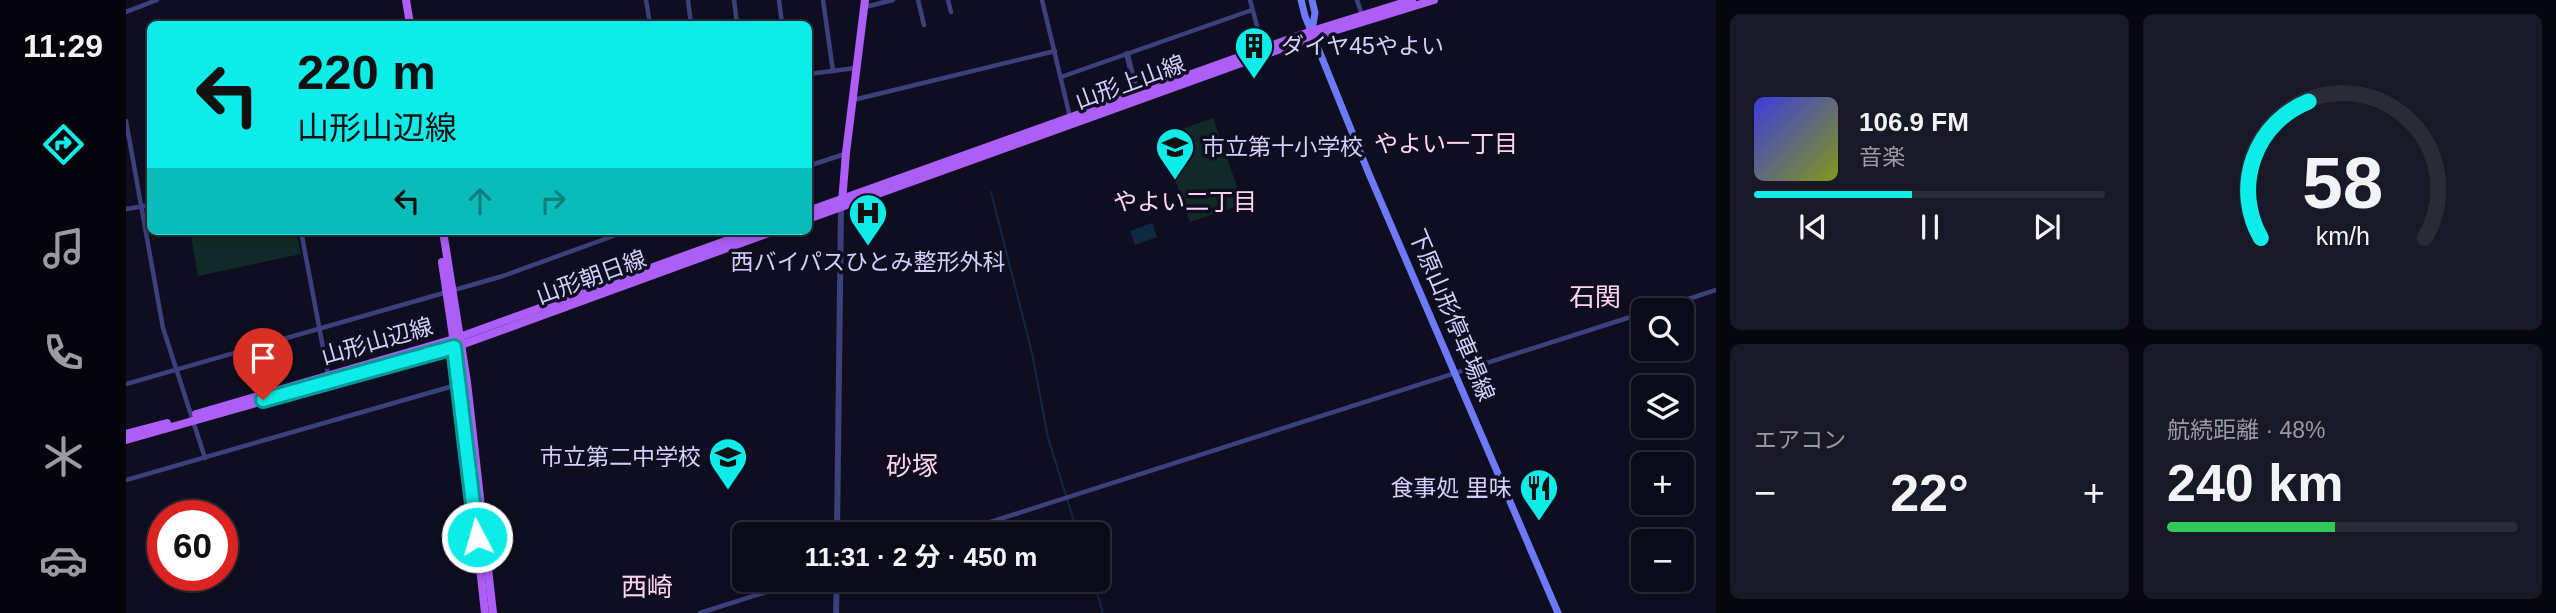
<!DOCTYPE html>
<html lang="ja">
<head>
<meta charset="utf-8">
<style>
	:root { --surface:#0b0a19; --page:#191826; --text:#f1f3f6; --muted:#9a9aa2; --line:#2b2b38; --accent:#0dece8 }
	body { margin:0; font-family:Helvetica,"Noto Sans JP",sans-serif; background:var(--page); color:var(--text); height:100vh; display:flex; flex-direction:column; font-size:26px; white-space:nowrap }
	* { box-sizing:border-box; margin:0 }
	p { font-size:23px; color:var(--muted) }
	.icon { flex:none; width:38px; height:38px; fill:none; stroke:currentColor; stroke-width:2; stroke-linecap:round; stroke-linejoin:round }
	.map { position:relative; flex:1; overflow:hidden }
	.drawer { display:flex; flex-direction:column; gap:14px; padding:14px; background:#06060e; width:840px }
	.drawer>* { flex:none }
	.guide { position:absolute; left:21px; top:21px; width:665px; height:214px; border-radius:10px; box-shadow:0 4px 10px #0003,0 0 0 2px var(--line); background:#0dece8; color:#111; overflow:hidden }
	.fabs { position:absolute; left:1505px; top:298px; display:grid; gap:14px }
	.fabs a { display:grid; place-items:center; width:63px; height:63px; border-radius:10px; background:var(--surface); box-shadow:0 4px 10px #0003,0 0 0 2px var(--line); font-size:35px }
	.speed { position:absolute; left:21px; top:500px; display:flex; gap:14px; font-size:35px; font-weight:700; text-align:center }
	.speed>* { display:grid; place-content:center; width:91px; height:91px; border-radius:50%; background:var(--surface); box-shadow:0 4px 10px #0003,0 0 0 2px var(--line); line-height:1 }
	.speed .limit { border:10px solid #d22; background:#fff; color:#111 }
	.pin { position:absolute; display:grid; place-items:center; width:60px; height:60px; color:#fff; margin:-72px -30px; border-radius:50% 50% 50% 0; rotate:-45deg; box-shadow:0 0 7px #0007 }
	.pin .icon { rotate:45deg }
	.me { position:absolute; width:77px; margin:-38px; rotate:354deg; stroke-linejoin:round; filter:drop-shadow(0 0 5px #0008) }
	.turn { display:flex; align-items:center; gap:24px; height:147px; padding:0 35px; font-size:32px }
	.turn .icon { width:91px; height:91px; stroke-width:2.5 }
	.turn b { display:block; font-size:49px; line-height:60px }
	.lanes { display:flex; align-items:center; height:66px; padding:0 35px; background:#0003; justify-content:center; gap:35px; direction:ltr }
	.lanes .off { opacity:.35 }
	.big { font-size:52px; font-weight:700; line-height:1.1 }
	.drawer .tile { flex:1; display:flex; flex-direction:column; justify-content:center; gap:10px; min-width:0; padding:0 24px; border-radius:10px; background:var(--page) }
	.drawer .dial { align-items:center; gap:0 }
	.dial svg { height:182px; overflow:visible; fill:none; stroke:var(--line); stroke-width:7; stroke-linecap:round; text-anchor:middle }
	.dial text { fill:var(--text); stroke:none }
	.song { display:flex; align-items:center; gap:21px }
	.cover { width:84px; height:84px; border-radius:10px; background:linear-gradient(135deg,hsl(240 70% 55%),hsl(70 70% 35%)) }
	.played { height:7px; border-radius:4px; background:linear-gradient(90deg,var(--accent) 45%,var(--line) 45%) }
	.keys { display:flex; justify-content:space-around; direction:ltr }
	.heat { display:flex; justify-content:space-between; align-items:center; font-size:38px; direction:ltr }
	.charge { height:10px; border-radius:5px; background:linear-gradient(90deg,#34c759 48%,var(--line) 0) }
	.drawer .tiles { flex:1; display:grid; gap:14px; grid-template-columns:repeat(2,1fr) }
	.trip { position:absolute; left:606px; top:522px; width:378px; height:70px; border-radius:10px; background:var(--surface); box-shadow:0 4px 10px #0003,0 0 0 2px var(--line); font-weight:700; line-height:70px; text-align:center }
	main { display:flex; flex:1; min-height:0 }
	.tabs { display:flex; flex-direction:column; width:126px; justify-content:space-around; align-items:center; background:#04040a; color:var(--muted) }
	.tabs .icon { width:49px; height:49px }
	.tabs .on { color:var(--accent) }
	.tabs b { font-size:32px; color:var(--text) }
	.map>svg:first-child { display:block }
	.green { fill:#122a27 }
	.water { fill:#102943 }
	.lines { fill:none; stroke-linecap:round; stroke-linejoin:round }
	.stream { stroke:#102943; stroke-width:2 }
	.minor { stroke:#3c417d; stroke-width:4.5 }
	.tertiary { stroke:#3c417d; stroke-width:6 }
	.secondary { stroke:#6d7af7; stroke-width:7 }
	.primary { stroke:#ac5ef6; stroke-width:8 }
	.route-casing { stroke:#089997; stroke-width:18 }
	.route { stroke:#0dece8; stroke-width:12 }
	.labels { text-anchor:middle; stroke-width:7; stroke-linejoin:round; paint-order:stroke }
	.poi-label { font-size:23px; fill:#d1d1fc; stroke:#0f0e21; text-anchor:start }
	.street-label { font-size:23px; fill:#d1d1fc; stroke:#0f0e21 }
	.neighbourhood-label { font-size:24px; fill:#fdd3f2; stroke:#0f0e21 }
	.quarter-label { font-size:26px; fill:#fdd3f2; stroke:#0f0e21 }
</style>
</head>
<body>
<main>
<nav class="tabs">
<b>11:29</b>
<svg class="icon on" aria-label="directions" viewBox="0 0 24 24"><path d="M12 3l9 9-9 9-9-9zM9 14v-3h6M13 9l2 2-2 2"/></svg>
<svg class="icon" aria-label="music" viewBox="0 0 24 24"><path d="M9 18V5l10-2v13"/><circle cx="6" cy="18" r="3"/><circle cx="16" cy="16" r="3"/></svg>
<svg class="icon" aria-label="phone" viewBox="0 0 24 24"><path d="M5 4h4l2 5-3 2q2 4 5 5l2-3 5 2v4C11 20 4 13 5 4z"/></svg>
<svg class="icon" aria-label="climate" viewBox="0 0 24 24"><path d="M12 3v18M4 7l16 10M4 17L20 7"/></svg>
<svg class="icon" aria-label="car" viewBox="0 0 24 24"><path d="M5 17H2v-5l4-1 3-4h7l3 4 3 1v5h-3M9 17h6M6 11h13"/><circle cx="7" cy="17" r="2"/><circle cx="17" cy="17" r="2"/></svg>
</nav>
<div class="map">
<svg width="1590" height="613" viewBox="0 0 1590 613">
	<rect width="100%" height="100%" fill="#0f0e21"/>
	<g class="green">
		<polygon points="1087,118 1117,204 1064,222 1034,137"/>
		<polygon points="64,231 170,231 175,254 72,276"/>
	</g>
	<polygon class="water" points="1026,223 1031,237 1009,245 1004,231"/>
	<g class="lines">
		<g class="stream">
			<polyline points="865,192 906,353 922,438 952,534"/>
			<polyline points="967,579 977,613"/>
		</g>
		<g class="minor">
			<polyline points="520,0 524,24"/>
			<polyline points="562,0 565,24"/>
			<polyline points="608,0 611,24"/>
			<polyline points="653,0 656,24"/>
			<polyline points="697,0 707,71"/>
			<polyline points="792,0 798,25"/>
			<polyline points="822,0 825,12"/>
			<polyline points="916,0 944,117"/>
			<polyline points="1124,0 1137,48"/>
			<polyline points="1231,0 1236,15"/>
			<polyline points="739,7 767,0"/>
			<polyline points="0,12 31,0"/>
			<polyline points="682,74 730,68"/>
			<polyline points="935,77 1126,10"/>
			<polyline points="727,100 929,51"/>
			<polyline points="0,121 37,328 79,458"/>
			<polyline points="682,166 719,154"/>
			<polyline points="0,209 24,205"/>
			<polyline points="175,231 202,374"/>
			<polyline points="1529,310 1590,290"/>
			<polyline points="0,384 377,276 501,231"/>
			<polyline points="0,480 334,384"/>
			<polyline points="827,534 1517,313"/>
			<polyline points="574,613 681,579"/>
		</g>
		<g class="tertiary">
			<polyline points="1001,54 1011,94"/>
			<polyline points="711,534 715,207"/>
			<polyline points="710,613 711,579"/>
		</g>
		<g class="secondary">
			<polyline points="1175,0 1179,16 1243,174 1432,613"/>
			<polyline points="1186,30 1189,13 1186,0"/>
		</g>
		<g class="primary">
			<polyline points="280,0 284,24"/>
			<polyline points="716,202 720,153 739,0"/>
			<polyline points="682,211 1186,31 1286,0"/>
			<polyline points="682,219 1188,37 1308,0"/>
			<polyline points="317,231 341,382 367,613"/>
			<polyline points="316,262 334,384 359,613"/>
			<polyline points="70,414 328,339 627,231"/>
			<polyline points="0,434 41,423"/>
			<polyline points="0,440 335,345 648,231"/>
		</g>
	</g>
	<g class="lines">
		<g class="route-casing">
			<polyline id="route" points="137,400 328,347 351,537"/>
		</g>
		<use href="#route" class="route"/>
	</g>
	<defs>
		<g id="building-pin" transform="scale(2.0125)"><path d="M0 17L-7.5 6A9.5 9.5 0 1 1 7.5 6Z" fill="#0dece8" stroke="#0f0e21"/><path d="M-4-6H4V6H1V3H-1V6H-4ZM-2.5-4.3h1.7v1.8h-1.7ZM.8-4.3h1.7v1.8H.8ZM-2.5-1h1.7V.8h-1.7ZM.8-1h1.7V.8H.8Z" fill="#111"/></g>
		<g id="school-pin" transform="scale(2.0125)"><path d="M0 17L-7.5 6A9.5 9.5 0 1 1 7.5 6Z" fill="#0dece8" stroke="#0f0e21"/><path d="M0-5L7-2L0 1L-7-2ZM-4 1L0 2.5L4 1V4Q0 6-4 4Z" fill="#111"/></g>
		<g id="hospital-pin" transform="scale(2.0125)"><path d="M0 17L-7.5 6A9.5 9.5 0 1 1 7.5 6Z" fill="#0dece8" stroke="#0f0e21"/><path d="M-5-5h3v3.5h4V-5h3V5h-3V1.5h-4V5h-3Z" fill="#111"/></g>
		<g id="restaurant-pin" transform="scale(2.0125)"><path d="M0 17L-7.5 6A9.5 9.5 0 1 1 7.5 6Z" fill="#0dece8" stroke="#0f0e21"/><path d="M-5-6h1v4h1v-4h1v4h1v-4h1v5L-1.5 .5V6h-2V.5L-5-1ZM5-6V6H3V1.5H1.5Q1.5-4 5-6Z" fill="#111"/></g>
	</defs>
	<g fill-rule="evenodd">
		<use href="#building-pin" x="1128" y="46"/>
		<use href="#school-pin" x="1049" y="147"/>
		<use href="#hospital-pin" x="742" y="213"/>
		<use href="#school-pin" x="602" y="457"/>
		<use href="#restaurant-pin" x="1413" y="488"/>
	</g>
	<g class="labels">
		<g class="poi-label">
			<text x="1155" y="54">ダイヤ45やよい</text>
			<text x="1076" y="155">市立第十小学校</text>
			<text x="742" y="270" text-anchor="middle">西バイパスひとみ整形外科</text>
			<text x="575" y="465" text-anchor="end">市立第二中学校</text>
			<text x="1386" y="496" text-anchor="end">食事処 里味</text>
		</g>
		<g class="street-label">
			<text transform="translate(1004 82) rotate(-20)" y="8">山形上山線</text>
			<text transform="translate(465 277) rotate(-20)" y="8">山形朝日線</text>
			<text transform="translate(1326 315) rotate(67)" y="8">下原山形停車場線</text>
			<text transform="translate(251 341) rotate(-16)" y="8">山形山辺線</text>
		</g>
		<g class="neighbourhood-label">
			<text x="1320" y="152">やよい一丁目</text>
			<text x="1059" y="210">やよい二丁目</text>
		</g>
		<g class="quarter-label">
			<text x="1469" y="306">石関</text>
			<text x="786" y="475">砂塚</text>
			<text x="521" y="596">西崎</text>
		</g>
	</g>
</svg>
<div class="fabs">
<a><svg class="icon" aria-label="search" viewBox="0 0 24 24"><circle cx="10" cy="10" r="6"/><path d="M15 15l6 6"/></svg></a>
<a><svg class="icon" aria-label="layers" viewBox="0 0 24 24"><path d="M12 4l9 5-9 5-9-5zM3 14l9 5 9-5"/></svg></a>
<a>+</a>
<a>−</a>
</div>
<div class="speed"><div class="limit">60</div></div>
<div class="pin" style="left:137px;top:400px;background:#d93025"><svg class="icon" aria-label="arrive" viewBox="0 0 24 24"><path d="M6 21V4h12l-3 4 3 4H6"/></svg></div>
<svg class="me" style="left:351px;top:537px" viewBox="-20 -20 40 40"><circle r="17" fill="#0dece8" stroke="#fff" stroke-width="3"/><path d="M0-11L8 9 0 5-8 9z" fill="#fff"/></svg>
<div class="trip">11:31 · 2 分 · 450 m</div>
<div class="guide">
<div class="turn"><svg class="icon" aria-label="left" viewBox="0 0 24 24"><path d="M17 20v-9H6M10 6l-5 5 5 5"/></svg><div><b>220 m</b>山形山辺線</div></div>
<div class="lanes"><svg class="icon" aria-label="left" viewBox="0 0 24 24"><path d="M17 20v-9H6M10 6l-5 5 5 5"/></svg><svg class="icon off" aria-label="ahead" viewBox="0 0 24 24"><path d="M12 20V5M6 11l6-6 6 6"/></svg><svg class="icon off" aria-label="right" viewBox="0 0 24 24"><path d="M7 20v-9h11M14 6l5 5-5 5"/></svg></div>
</div>
</div>
<section class="drawer">
<div class="tiles">
<div class="tile">
<div class="song"><i class="cover"></i><div><b>106.9 FM</b><p>音楽</p></div></div>
<div class="played"></div>
<div class="keys"><svg class="icon" aria-label="previous" viewBox="0 0 24 24"><path d="M18 5L8 12l10 7zM5 5v14"/></svg><svg class="icon" aria-label="pause" viewBox="0 0 24 24"><path d="M8 5v14M16 5v14"/></svg><svg class="icon" aria-label="next" viewBox="0 0 24 24"><path d="M6 5l10 7-10 7zM19 5v14"/></svg></div>
</div>
<div class="tile dial"><svg viewBox="0 0 100 80">
<path d="M14 69A42 42 0 1 1 86 69"/>
<path d="M14 69A42 42 0 0 1 35 9" stroke="#0dece8"/>
<text x="50" y="56" font-size="32" font-weight="700">58</text>
<text x="50" y="72" font-size="11">km/h</text>
</svg></div>
<div class="tile"><p>エアコン</p>
<div class="heat"><a>−</a><b class="big">22°</b><a>+</a></div>
</div>
<div class="tile"><p>航続距離 · 48%</p><b class="big">240 km</b><div class="charge"></div></div>
</div>
</section>
</main>
</body>
</html>
